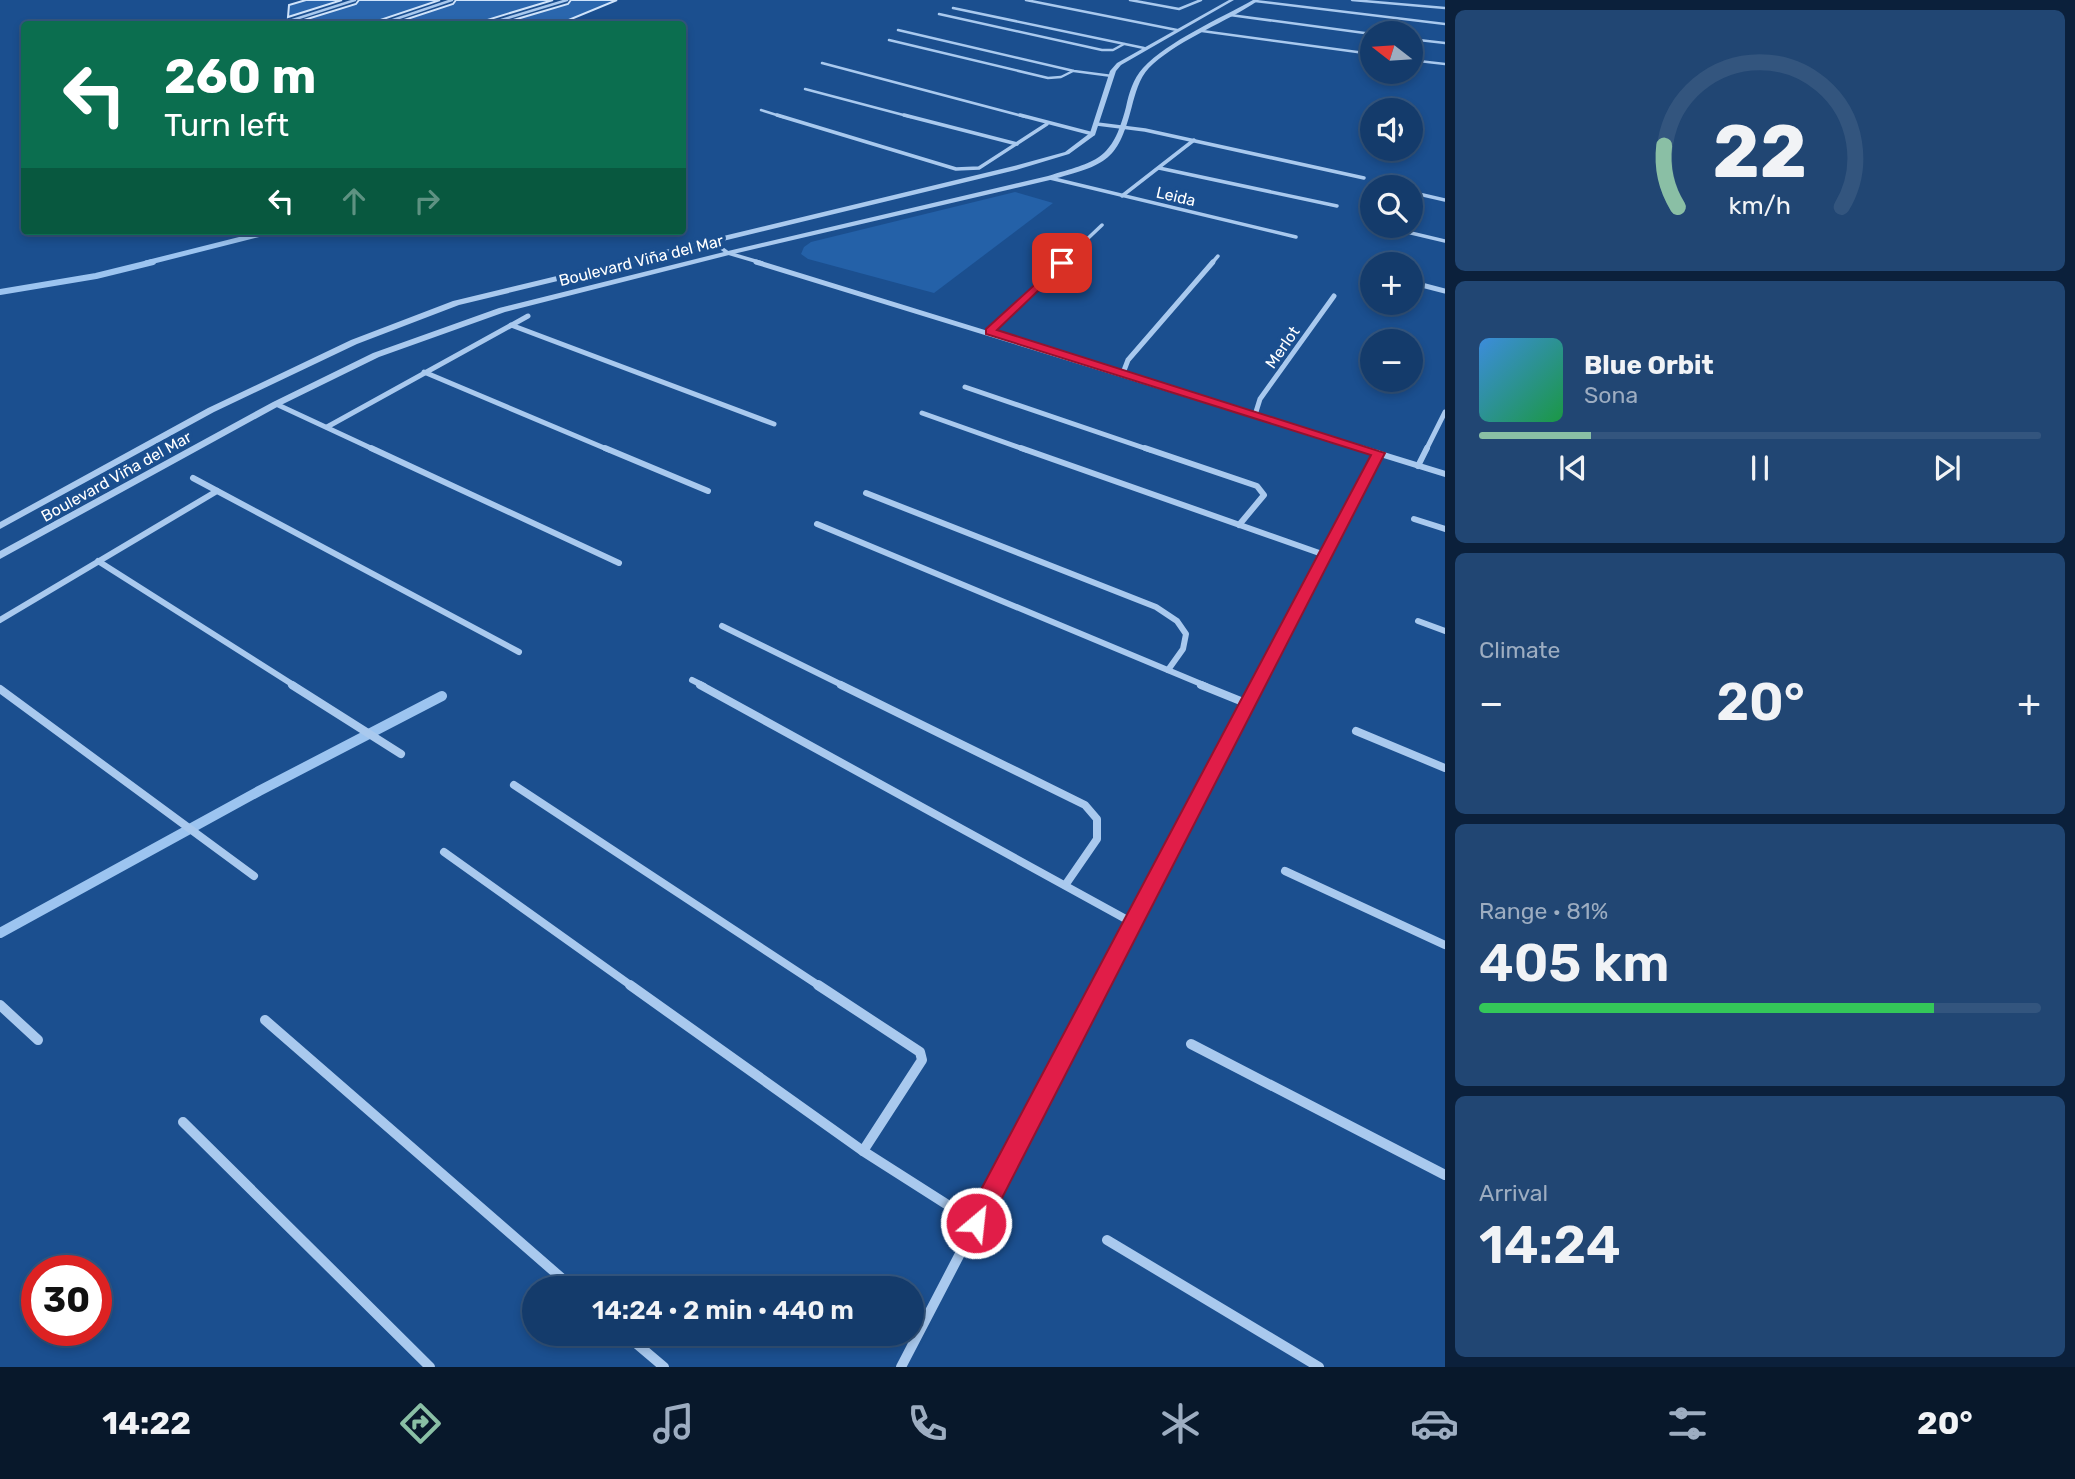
<!DOCTYPE html>
<html lang="en">
<head>
<meta charset="utf-8">
<style>
	:root { --surface:#143b6b; --page:#214673; --text:#f1f3f6; --muted:#9dadc1; --line:#33557e; --accent:#8abfa5 }
	body { margin:0; font-family:Rubik,sans-serif; background:var(--page); color:var(--text); height:100vh; display:flex; flex-direction:column; font-size:26px; white-space:nowrap }
	* { box-sizing:border-box; margin:0 }
	p { font-size:23px; color:var(--muted) }
	.icon { flex:none; width:38px; height:38px; fill:none; stroke:currentColor; stroke-width:2; stroke-linecap:round; stroke-linejoin:round }
	.map { position:relative; flex:1; overflow:hidden }
	.sheet { display:flex; flex-direction:column; gap:10px; padding:10px; background:#0b203b; width:630px }
	.sheet>* { flex:none }
	.top-card { position:absolute; left:21px; top:21px; width:665px; height:214px; border-radius:7px; box-shadow:0 4px 10px #0003,0 0 0 2px var(--line); background:#0b6e4f; color:#fff; overflow:hidden }
	.needle { width:46px; rotate:287deg }
	.fabs { position:absolute; left:1360px; top:21px; display:grid; gap:14px }
	.fabs a { display:grid; place-items:center; width:63px; height:63px; border-radius:50%; background:var(--surface); box-shadow:0 4px 10px #0003,0 0 0 2px var(--line); font-size:35px }
	.speed { position:absolute; left:21px; top:1255px; display:flex; gap:14px; font-size:35px; font-weight:700; text-align:center }
	.speed>* { display:grid; place-content:center; width:91px; height:91px; border-radius:50%; background:var(--surface); box-shadow:0 4px 10px #0003,0 0 0 2px var(--line); line-height:1 }
	.speed .limit { border:10px solid #d22; background:#fff; color:#111 }
	.pin { position:absolute; display:grid; place-items:center; width:60px; height:60px; color:#fff; margin:-30px; border-radius:14px; box-shadow:0 4px 10px #0006 }
	.me { position:absolute; width:77px; margin:-38px; rotate:28deg; stroke-linejoin:round; filter:drop-shadow(0 0 5px #0008) }
	.turn { display:flex; align-items:center; gap:24px; height:147px; padding:0 28px; font-size:32px }
	.turn .icon { width:91px; height:91px; stroke-width:2.5 }
	.turn b { display:block; font-size:49px; line-height:60px }
	.lanes { display:flex; align-items:center; height:66px; padding:0 28px; background:#0003; justify-content:center; gap:35px; direction:ltr }
	.lanes .off { opacity:.35 }
	.big { font-size:52px; font-weight:600; line-height:1.1 }
	.sheet .card { flex:1; display:flex; flex-direction:column; justify-content:center; gap:10px; min-width:0; padding:0 24px; border-radius:10px; background:var(--page) }
	.sheet .dial { align-items:center; gap:0 }
	.dial svg { height:182px; overflow:visible; fill:none; stroke:var(--line); stroke-width:7; stroke-linecap:round; text-anchor:middle }
	.dial text { fill:var(--text); stroke:none }
	.song { display:flex; align-items:center; gap:21px }
	.cover { width:84px; height:84px; border-radius:10px; background:linear-gradient(135deg,hsl(210 70% 55%),hsl(140 70% 35%)) }
	.played { height:7px; border-radius:4px; background:linear-gradient(90deg,var(--accent) 20%,var(--line) 20%) }
	.keys { display:flex; justify-content:space-around; direction:ltr }
	.heat { display:flex; justify-content:space-between; align-items:center; font-size:38px; direction:ltr }
	.charge { height:10px; border-radius:5px; background:linear-gradient(90deg,#34c759 81%,var(--line) 0) }
	.trip { position:absolute; left:522px; top:1276px; width:402px; height:70px; border-radius:35px; background:var(--surface); box-shadow:0 4px 10px #0003,0 0 0 2px var(--line); font-weight:600; line-height:70px; text-align:center }
	.menu { display:flex; height:112px; justify-content:space-around; align-items:center; background:#08182b; color:var(--muted) }
	.menu .icon { width:49px; height:49px }
	.menu .current { color:var(--accent) }
	.menu b { font-size:32px; color:var(--text) }
	main { display:flex; flex:1; min-height:0 }
	.map>svg:first-child { display:block }
	.green { fill:#2461a8 }
	.lines { fill:none; stroke-linecap:round; stroke-linejoin:round }
	.stream-far2 { stroke:#9cc4f0; stroke-width:5 }
	.stream-far1 { stroke:#9cc4f0; stroke-width:6 }
	.stream { stroke:#9cc4f0; stroke-width:10 }
	.building { fill:#2a66ad; stroke:#cfe3fa; stroke-width:2 }
	.minor-far5 { stroke:#a9c9ee; stroke-width:2.5 }
	.minor-far4 { stroke:#a9c9ee; stroke-width:3.5 }
	.minor-far3 { stroke:#a9c9ee; stroke-width:5 }
	.minor-far2 { stroke:#a9c9ee; stroke-width:6 }
	.minor-far1 { stroke:#a9c9ee; stroke-width:8 }
	.minor { stroke:#a9c9ee; stroke-width:10 }
	.tertiary { fill:#a9c9ee; fill-rule:evenodd }
	.route { fill:#e11d48; stroke:#92132f; stroke-width:2 }
	.labels { text-anchor:middle; stroke-width:7; stroke-linejoin:round; paint-order:stroke }
	.far-street-label { font-size:16px; fill:#fff; stroke:#1b4f8f }
</style>
</head>
<body>
<main>
<div class="map">
<svg width="1445" height="1367" viewBox="0 0 1445 1367">
	<rect width="100%" height="100%" fill="#1b4f8f"/>
	<polygon class="green" points="1015,192 1053,203 934,293 808,259 801,254 804,247 811,242"/>
	<g class="lines">
		<polyline class="stream-far2" points="146,263 273,231"/>
		<polyline class="stream-far1" points="0,292 96,276 153,262"/>
		<polyline class="stream" points="0,933 259,791 442,696"/>
	</g>
	<g class="building">
		<polygon points="306,0 342,0 288,17 289,5"/>
		<polygon points="359,0 440,0 380,20 377,24 291,24 356,4"/>
		<polygon points="456,0 553,0 487,20 484,24 392,24 453,4"/>
		<polygon points="571,0 617,0 559,24 500,24 568,4"/>
	</g>
	<g class="lines">
		<g class="minor-far5">
			<polyline points="1026,0 1177,30"/>
			<polyline points="1130,0 1179,9 1201,0"/>
			<polyline points="1352,0 1445,8"/>
			<polyline points="1255,1 1445,24"/>
			<polyline points="953,8 1144,48"/>
			<polyline points="939,14 1102,50 1113,50 1124,44"/>
			<polyline points="1230,15 1372,34"/>
			<polyline points="280,24 355,0"/>
			<polyline points="381,24 452,0"/>
			<polyline points="488,24 567,0"/>
			<polyline points="898,30 1074,71 1112,76"/>
			<polyline points="1202,31 1372,54"/>
			<polyline points="1410,39 1445,43"/>
			<polyline points="889,40 1048,78 1061,77 1073,71"/>
			<polyline points="1410,60 1445,64"/>
			<polyline points="822,63 1026,117"/>
			<polyline points="805,89 911,117"/>
			<polyline points="761,110 783,117"/>
		</g>
		<g class="minor-far4">
			<polyline points="777,115 956,169 979,168 1047,124"/>
			<polyline points="904,115 1017,144"/>
			<polyline points="1020,115 1093,134"/>
			<polyline points="1097,124 1145,130 1364,178"/>
			<polyline points="22,153 24,146"/>
			<polyline points="1159,168 1337,206"/>
			<polyline points="1050,178 1296,237"/>
			<polyline points="1410,192 1445,200"/>
			<polyline points="1122,196 1194,140"/>
			<polyline points="1390,228 1445,241"/>
			<polyline points="713,242 728,253 762,263"/>
			<polyline points="1062,263 1102,225"/>
			<polyline points="1212,263 1218,256"/>
		</g>
		<g class="minor-far3">
			<polyline points="756,262 1366,450"/>
			<polyline points="1410,282 1445,291"/>
			<polyline points="511,325 774,424"/>
			<polyline points="990,332 1064,262"/>
			<polyline points="424,372 609,450"/>
			<polyline points="1123,373 1128,360 1213,262"/>
			<polyline points="965,387 1150,450"/>
			<polyline points="276,404 375,450"/>
			<polyline points="922,413 1026,450"/>
			<polyline points="1255,415 1260,399 1334,296"/>
			<polyline points="327,427 528,316"/>
			<polyline points="1426,450 1445,412"/>
		</g>
		<g class="minor-far2">
			<polyline points="371,448 619,563"/>
			<polyline points="605,448 708,491"/>
			<polyline points="1021,448 1325,555"/>
			<polyline points="1145,448 1257,486 1264,495 1239,525"/>
			<polyline points="1361,448 1445,474"/>
			<polyline points="1418,466 1427,448"/>
			<polyline points="193,478 519,652"/>
			<polyline points="866,493 1156,607 1177,621 1186,634 1183,649 1168,670"/>
			<polyline points="1414,519 1445,529"/>
			<polyline points="817,524 1206,686"/>
			<polyline points="98,561 295,686"/>
			<polyline points="0,620 217,491"/>
			<polyline points="1418,621 1445,631"/>
			<polyline points="722,626 844,686"/>
			<polyline points="692,680 704,686"/>
			<polyline points="1256,686 1378,453"/>
		</g>
		<g class="minor-far1">
			<polyline points="292,685 401,754"/>
			<polyline points="700,685 1133,923"/>
			<polyline points="841,685 1085,805 1097,819 1097,839 1066,884"/>
			<polyline points="1201,685 1248,704"/>
			<polyline points="0,689 254,876"/>
			<polyline points="1356,731 1445,768"/>
			<polyline points="514,785 821,987"/>
			<polyline points="444,852 633,987"/>
			<polyline points="1285,871 1445,945"/>
			<polyline points="1100,987 1257,685"/>
		</g>
		<g class="minor">
			<polyline points="630,985 863,1151 976,1223"/>
			<polyline points="818,985 920,1052 922,1060 863,1151"/>
			<polyline points="0,1005 38,1040"/>
			<polyline points="265,1020 573,1288"/>
			<polyline points="1191,1044 1445,1175"/>
			<polyline points="183,1122 430,1367"/>
			<polyline points="1107,1240 1319,1367"/>
			<polyline points="625,1334 664,1367"/>
			<polyline points="901,1367 1100,985"/>
		</g>
		<g class="tertiary">
			<polygon points="1229,0 1234,0 1121,65 1116,71 1095,135 1069,154 1016,170 459,305 357,344 214,412 0,529 0,522 208,408 351,340 453,301 1014,166 1065,152 1090,133 1110,71 1117,63"/>
			<path d="M1253,0H1259C1225,23 1184,37 1153,64C1141,74 1137,88 1133,102C1118,162 1108,164 1050,180L729,255L505,312L379,357L279,406L0,559V551L273,402L373,353L499,308L728,251L1048,176C1097,161 1112,161 1126,107C1129,93 1133,79 1143,68C1168,41 1221,18 1253,0Z"/>
		</g>
	</g>
	<polygon class="route" points="1062,260 1067,263 1065,265 997,330 1385,453 985,1231 976,1235 968,1231 965,1223 968,1214 1371,455 986,334 986,329"/>
	<g class="labels">
		<g class="far-street-label">
			<text transform="translate(1176 196) rotate(13)" y="6">Leida</text>
			<text transform="translate(641 260) rotate(-14)" y="6">Boulevard Viña del Mar</text>
			<text transform="translate(1282 347) rotate(-55)" y="6">Merlot</text>
			<text transform="translate(116 476) rotate(-29)" y="6">Boulevard Viña del Mar</text>
		</g>
	</g>
</svg>
<div class="fabs">
<a><svg class="needle" viewBox="-14 -14 28 28"><path d="M0-13l5 13h-10z" fill="#e53935"/><path d="M0 13l5-13h-10z" fill="#9dadc1"/></svg></a>
<a><svg class="icon" aria-label="sound" viewBox="0 0 24 24"><path d="M4 9h4l5-4v14l-5-4H4zM17 9q2 3 0 6"/></svg></a>
<a><svg class="icon" aria-label="search" viewBox="0 0 24 24"><circle cx="10" cy="10" r="6"/><path d="M15 15l6 6"/></svg></a>
<a>+</a>
<a>−</a>
</div>
<div class="speed"><div class="limit">30</div></div>
<div class="pin" style="left:1062px;top:263px;background:#d93025"><svg class="icon" aria-label="arrive" viewBox="0 0 24 24"><path d="M6 21V4h12l-3 4 3 4H6"/></svg></div>
<svg class="me" style="left:976px;top:1223px" viewBox="-20 -20 40 40"><circle r="17" fill="#e11d48" stroke="#fff" stroke-width="3"/><path d="M0-11L8 9 0 5-8 9z" fill="#fff"/></svg>
<div class="trip">14:24 · 2 min · 440 m</div>
<div class="top-card">
<div class="turn"><svg class="icon" aria-label="left" viewBox="0 0 24 24"><path d="M17 20v-9H6M10 6l-5 5 5 5"/></svg><div><b>260 m</b>Turn left</div></div>
<div class="lanes"><svg class="icon" aria-label="left" viewBox="0 0 24 24"><path d="M17 20v-9H6M10 6l-5 5 5 5"/></svg><svg class="icon off" aria-label="ahead" viewBox="0 0 24 24"><path d="M12 20V5M6 11l6-6 6 6"/></svg><svg class="icon off" aria-label="right" viewBox="0 0 24 24"><path d="M7 20v-9h11M14 6l5 5-5 5"/></svg></div>
</div>
</div>
<section class="sheet">
<div class="card dial"><svg viewBox="0 0 100 80">
<path d="M14 69A42 42 0 1 1 86 69"/>
<path d="M14 69A42 42 0 0 1 8 42" stroke="#8abfa5"/>
<text x="50" y="56" font-size="32" font-weight="700">22</text>
<text x="50" y="72" font-size="11">km/h</text>
</svg></div>
<div class="card">
<div class="song"><i class="cover"></i><div><b>Blue Orbit</b><p>Sona</p></div></div>
<div class="played"></div>
<div class="keys"><svg class="icon" aria-label="previous" viewBox="0 0 24 24"><path d="M18 5L8 12l10 7zM5 5v14"/></svg><svg class="icon" aria-label="pause" viewBox="0 0 24 24"><path d="M8 5v14M16 5v14"/></svg><svg class="icon" aria-label="next" viewBox="0 0 24 24"><path d="M6 5l10 7-10 7zM19 5v14"/></svg></div>
</div>
<div class="card"><p>Climate</p>
<div class="heat"><a>−</a><b class="big">20°</b><a>+</a></div>
</div>
<div class="card"><p>Range · 81%</p><b class="big">405 km</b><div class="charge"></div></div>
<div class="card"><p>Arrival</p><b class="big">14:24</b></div>
</section>
</main>
<nav class="menu">
<b>14:22</b>
<svg class="icon current" aria-label="directions" viewBox="0 0 24 24"><path d="M12 3l9 9-9 9-9-9zM9 14v-3h6M13 9l2 2-2 2"/></svg>
<svg class="icon" aria-label="music" viewBox="0 0 24 24"><path d="M9 18V5l10-2v13"/><circle cx="6" cy="18" r="3"/><circle cx="16" cy="16" r="3"/></svg>
<svg class="icon" aria-label="phone" viewBox="0 0 24 24"><path d="M5 4h4l2 5-3 2q2 4 5 5l2-3 5 2v4C11 20 4 13 5 4z"/></svg>
<svg class="icon" aria-label="climate" viewBox="0 0 24 24"><path d="M12 3v18M4 7l16 10M4 17L20 7"/></svg>
<svg class="icon" aria-label="car" viewBox="0 0 24 24"><path d="M5 17H2v-5l4-1 3-4h7l3 4 3 1v5h-3M9 17h6M6 11h13"/><circle cx="7" cy="17" r="2"/><circle cx="17" cy="17" r="2"/></svg>
<svg class="icon" aria-label="filters" viewBox="0 0 24 24"><path d="M4 7h16M4 17h16"/><circle cx="9" cy="7" r="2"/><circle cx="15" cy="17" r="2"/></svg>
<b>20°</b>
</nav>
</body>
</html>
